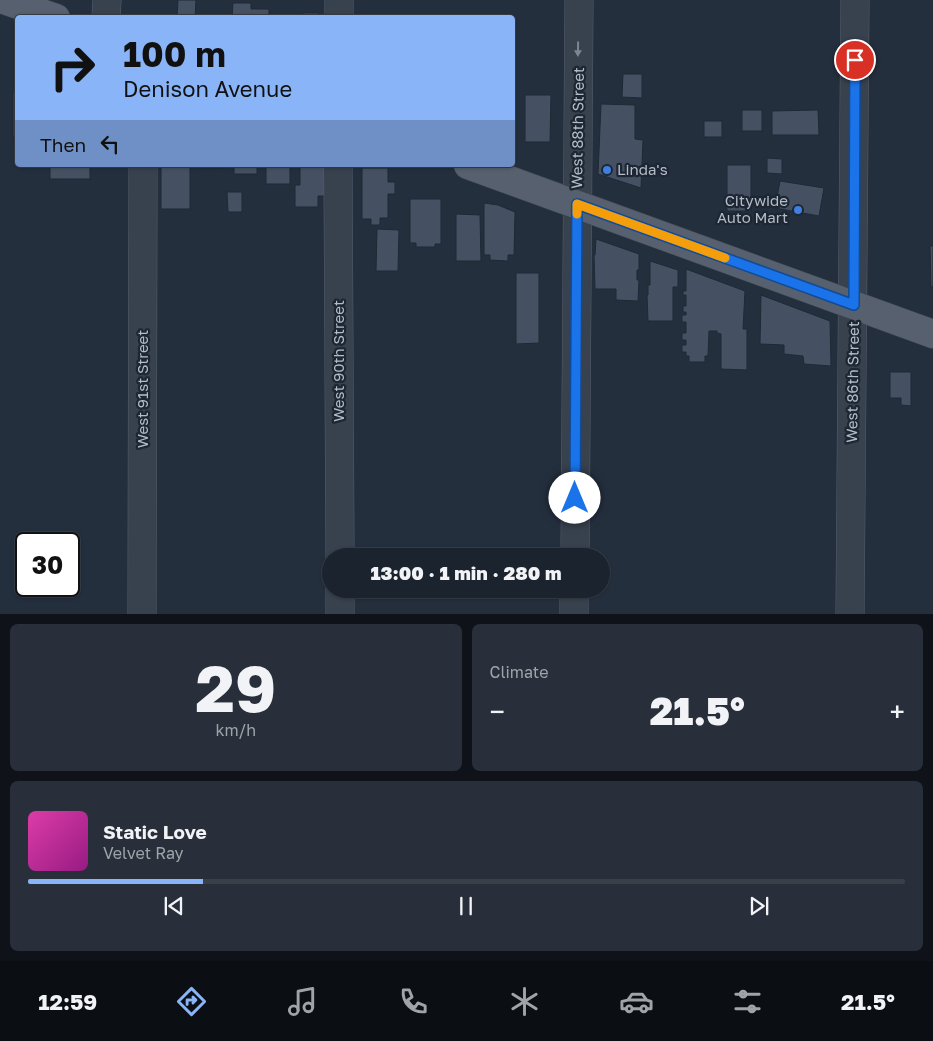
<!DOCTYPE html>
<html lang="en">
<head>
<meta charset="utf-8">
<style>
	:root { --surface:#1b232e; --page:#282f3a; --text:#f1f3f6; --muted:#a0a4aa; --line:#39404a; --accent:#8ab4f8 }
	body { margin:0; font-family:"Golos Text",sans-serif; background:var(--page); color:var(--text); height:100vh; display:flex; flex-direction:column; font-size:19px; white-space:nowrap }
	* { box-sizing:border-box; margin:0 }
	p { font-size:16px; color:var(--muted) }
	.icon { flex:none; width:28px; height:28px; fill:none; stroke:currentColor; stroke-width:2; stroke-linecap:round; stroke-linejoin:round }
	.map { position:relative; height:614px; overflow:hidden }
	.drawer { display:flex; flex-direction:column; gap:10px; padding:10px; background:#0f1319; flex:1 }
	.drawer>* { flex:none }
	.guide { position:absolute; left:15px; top:15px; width:500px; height:152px; border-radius:5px; box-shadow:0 1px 4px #0004,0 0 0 1px var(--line); background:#8ab4f8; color:#111; overflow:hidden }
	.speed { position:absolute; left:15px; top:532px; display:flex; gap:10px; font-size:25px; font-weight:700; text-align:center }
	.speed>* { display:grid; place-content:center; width:65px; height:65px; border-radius:50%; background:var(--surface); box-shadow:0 1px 4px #0004,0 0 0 1px var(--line); line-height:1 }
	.speed .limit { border:2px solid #111; border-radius:8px; background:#fff; color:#111 }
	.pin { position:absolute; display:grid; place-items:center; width:42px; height:42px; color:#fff; margin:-21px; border:2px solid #fff; border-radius:50%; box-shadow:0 1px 5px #0007 }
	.me { position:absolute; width:55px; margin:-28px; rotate:0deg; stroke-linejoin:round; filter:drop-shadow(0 0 4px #0008) }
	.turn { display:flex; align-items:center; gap:18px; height:105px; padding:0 25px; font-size:22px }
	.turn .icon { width:65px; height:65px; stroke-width:2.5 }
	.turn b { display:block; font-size:35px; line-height:42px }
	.then { display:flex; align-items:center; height:48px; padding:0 25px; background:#0003; gap:10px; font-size:19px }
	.big { font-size:38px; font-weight:800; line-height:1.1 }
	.drawer .card { flex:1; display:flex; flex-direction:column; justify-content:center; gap:8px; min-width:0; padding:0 18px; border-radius:8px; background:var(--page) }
	.drawer .dial { align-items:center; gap:0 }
	.dial b { font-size:65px; line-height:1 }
	.song { display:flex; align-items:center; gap:15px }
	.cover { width:60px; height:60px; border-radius:8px; background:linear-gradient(135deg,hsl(320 70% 55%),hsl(310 70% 35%)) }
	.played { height:5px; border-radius:2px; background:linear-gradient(90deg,var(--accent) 20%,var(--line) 20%) }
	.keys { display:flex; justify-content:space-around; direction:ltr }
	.heat { display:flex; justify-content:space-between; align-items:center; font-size:28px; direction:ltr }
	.drawer .tiles { flex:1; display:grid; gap:10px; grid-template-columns:1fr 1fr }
	.card:last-child { grid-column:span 2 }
	.trip { position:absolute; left:322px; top:548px; width:288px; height:50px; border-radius:25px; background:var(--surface); box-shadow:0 1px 4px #0004,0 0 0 1px var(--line); font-weight:800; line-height:50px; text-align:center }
	.dock { display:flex; height:80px; justify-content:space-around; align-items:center; background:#0b0e12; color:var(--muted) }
	.dock .icon { width:35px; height:35px }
	.dock .selected { color:var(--accent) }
	.dock b { font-size:22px; color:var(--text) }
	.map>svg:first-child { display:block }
	.building { fill:#455162; stroke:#1f2835 }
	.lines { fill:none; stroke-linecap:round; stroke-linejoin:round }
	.minor-casing { stroke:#565f6c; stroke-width:29 }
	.major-casing { stroke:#414a57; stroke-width:29 }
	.minor { stroke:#38414e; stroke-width:28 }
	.major { stroke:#56606e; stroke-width:28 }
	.oneway { fill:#7c8592 }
	.route-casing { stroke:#114b97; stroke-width:12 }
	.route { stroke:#1a73e8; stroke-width:9 }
	.slow { stroke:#f59e0b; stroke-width:9 }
	.shop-dot { fill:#3f7fe0; stroke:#1d2633; stroke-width:2 }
	.labels { text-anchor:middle; stroke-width:4.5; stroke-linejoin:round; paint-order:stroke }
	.street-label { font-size:15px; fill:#b4bcc9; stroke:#1d2633 }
	.poi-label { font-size:15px; fill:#b4bcc9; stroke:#1d2633; text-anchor:start }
</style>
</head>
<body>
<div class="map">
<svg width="933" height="614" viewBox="0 0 933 614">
	<rect width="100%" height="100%" fill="#242f3e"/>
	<g class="building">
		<polygon points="178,0 196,0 195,18 177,18"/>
		<polygon points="233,3 251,3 251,9 269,9 269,16 287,16 286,18 232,18"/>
		<polygon points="303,13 319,13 318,18 303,18"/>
		<polygon points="623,74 642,74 642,98 622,97"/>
		<rect x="13" y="92" width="5" height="45"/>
		<polygon points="525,95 551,95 550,142 525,142"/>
		<polygon points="601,104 635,105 635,139 643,140 641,188 598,174"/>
		<rect x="742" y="110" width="20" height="21"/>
		<polygon points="818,110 819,135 772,135 772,111"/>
		<rect x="704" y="121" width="18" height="16"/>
		<polygon points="767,158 782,159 782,174 767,173"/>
		<rect x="50" y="165" width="40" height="14"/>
		<polygon points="161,165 193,165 193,167 190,167 190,209 161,209"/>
		<rect x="203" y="165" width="16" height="3"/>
		<rect x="234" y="165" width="23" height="9"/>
		<rect x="266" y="165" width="24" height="19"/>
		<polygon points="300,165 326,165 326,196 318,196 318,207 295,207 295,185 300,185"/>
		<rect x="727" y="165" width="24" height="46"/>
		<polygon points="362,168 388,168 388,182 395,182 395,194 388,194 388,218 380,218 380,225 371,225 371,219 362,219"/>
		<polygon points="780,181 824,188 819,216 775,208"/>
		<polygon points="227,192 242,192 242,212 228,212"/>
		<polygon points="410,199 441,199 441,244 435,244 435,247 416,247 416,243 410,243"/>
		<polygon points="484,203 498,205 515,212 514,255 508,255 508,261 490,260 490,255 484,255"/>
		<polygon points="456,214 480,215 481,261 456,261"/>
		<polygon points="377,229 399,230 398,271 376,271"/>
		<polygon points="596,239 639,254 639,270 637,270 637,280 639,280 638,301 616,300 616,289 595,289 594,255 595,255"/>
		<polygon points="930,246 933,246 933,287 931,287"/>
		<polygon points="650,261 678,270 678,287 673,287 673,321 648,321 647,295 648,295 648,285 650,285"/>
		<polygon points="686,269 745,291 743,329 747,329 747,370 721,369 721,334 717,333 717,331 709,331 708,356 705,356 705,362 689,362 689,356 686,356 686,352 682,352 682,345 686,345 686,340 682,340 682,333 686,333 686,322 682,322 682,315 686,315 686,312 683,312 683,306 686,306 686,295 683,295 683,291 686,291"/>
		<polygon points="516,273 539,273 539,343 516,344"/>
		<polygon points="761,295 830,321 831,366 804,364 803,356 784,354 784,345 760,344"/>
		<polygon points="890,372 911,372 911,406 901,405 901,398 890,398"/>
	</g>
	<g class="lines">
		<g class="minor-casing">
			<g id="minor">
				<polyline points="106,18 107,0"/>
				<polyline points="339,18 339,0"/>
				<polyline points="338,165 340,556"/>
				<polyline points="575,556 579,0"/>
				<polyline points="340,589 340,614"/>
				<polyline points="142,614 143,165"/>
				<polyline points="574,614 574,589"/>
				<polyline points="850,614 855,0"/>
			</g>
		</g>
		<g class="major-casing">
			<g id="major">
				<polyline points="4,0 56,18"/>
				<polyline points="468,165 933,334"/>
			</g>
		</g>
		<use href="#minor" class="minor"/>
		<use href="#major" class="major"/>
	</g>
	<defs><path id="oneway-solid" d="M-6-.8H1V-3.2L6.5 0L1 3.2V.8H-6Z" transform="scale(1.25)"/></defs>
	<use class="oneway" href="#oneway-solid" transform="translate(578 49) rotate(91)"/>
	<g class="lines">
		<g class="route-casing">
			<polyline id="route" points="575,498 577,204 854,305 855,60"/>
		</g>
		<use href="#route" class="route"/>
		<polyline class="slow" points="577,214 577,204 725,258"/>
	</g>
	<g class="shop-dot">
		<circle cx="607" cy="170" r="5"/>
		<circle cx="798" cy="210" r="5"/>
	</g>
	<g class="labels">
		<g class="street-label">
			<text transform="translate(578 128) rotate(-89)" y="5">West 88th Street</text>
			<text transform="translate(339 361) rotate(-90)" y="5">West 90th Street</text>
			<text transform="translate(853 382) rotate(-89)" y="5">West 86th Street</text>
			<text transform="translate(143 389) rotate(-90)" y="5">West 91st Street</text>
		</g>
		<g class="poi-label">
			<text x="617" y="175">Linda's</text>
			<text x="788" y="206" text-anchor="end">Citywide<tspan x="788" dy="17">Auto Mart</tspan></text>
		</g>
	</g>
</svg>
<div class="speed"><div class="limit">30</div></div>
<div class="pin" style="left:855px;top:60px;background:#d93025"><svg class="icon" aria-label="arrive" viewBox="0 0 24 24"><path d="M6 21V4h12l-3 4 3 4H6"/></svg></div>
<svg class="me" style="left:575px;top:498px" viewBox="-20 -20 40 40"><circle r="19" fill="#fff"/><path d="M0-13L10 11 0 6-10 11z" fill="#1a73e8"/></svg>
<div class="trip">13:00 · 1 min · 280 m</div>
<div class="guide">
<div class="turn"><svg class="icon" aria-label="right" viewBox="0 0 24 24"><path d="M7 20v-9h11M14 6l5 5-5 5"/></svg><div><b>100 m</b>Denison Avenue</div></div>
<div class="then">Then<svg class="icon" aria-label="left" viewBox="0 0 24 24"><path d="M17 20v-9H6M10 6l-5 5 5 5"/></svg></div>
</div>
</div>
<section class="drawer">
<div class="tiles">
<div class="card dial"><b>29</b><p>km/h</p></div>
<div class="card"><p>Climate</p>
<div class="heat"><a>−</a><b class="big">21.5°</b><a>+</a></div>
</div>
<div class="card">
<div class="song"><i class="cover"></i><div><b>Static Love</b><p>Velvet Ray</p></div></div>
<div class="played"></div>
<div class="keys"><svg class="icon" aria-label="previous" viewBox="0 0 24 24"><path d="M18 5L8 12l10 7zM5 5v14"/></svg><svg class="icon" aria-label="pause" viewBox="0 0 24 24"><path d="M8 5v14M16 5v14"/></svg><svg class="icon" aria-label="next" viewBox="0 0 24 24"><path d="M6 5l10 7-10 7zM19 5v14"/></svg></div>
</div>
</div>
</section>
<nav class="dock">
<b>12:59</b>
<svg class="icon selected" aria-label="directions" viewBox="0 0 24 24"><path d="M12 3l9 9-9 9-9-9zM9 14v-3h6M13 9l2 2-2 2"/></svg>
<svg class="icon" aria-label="music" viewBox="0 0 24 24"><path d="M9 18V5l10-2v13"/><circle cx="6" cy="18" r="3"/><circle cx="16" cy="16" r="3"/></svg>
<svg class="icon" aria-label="phone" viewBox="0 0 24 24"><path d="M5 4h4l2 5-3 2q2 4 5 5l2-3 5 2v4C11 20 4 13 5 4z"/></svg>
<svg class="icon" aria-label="climate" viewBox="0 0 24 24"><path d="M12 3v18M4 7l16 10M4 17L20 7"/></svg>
<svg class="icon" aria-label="car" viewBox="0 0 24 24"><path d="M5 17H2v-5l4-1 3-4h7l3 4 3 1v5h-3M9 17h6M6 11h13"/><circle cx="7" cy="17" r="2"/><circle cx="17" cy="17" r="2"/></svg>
<svg class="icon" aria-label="filters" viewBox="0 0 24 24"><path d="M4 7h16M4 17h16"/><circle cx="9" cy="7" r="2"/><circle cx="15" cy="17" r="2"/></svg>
<b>21.5°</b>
</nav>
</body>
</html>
